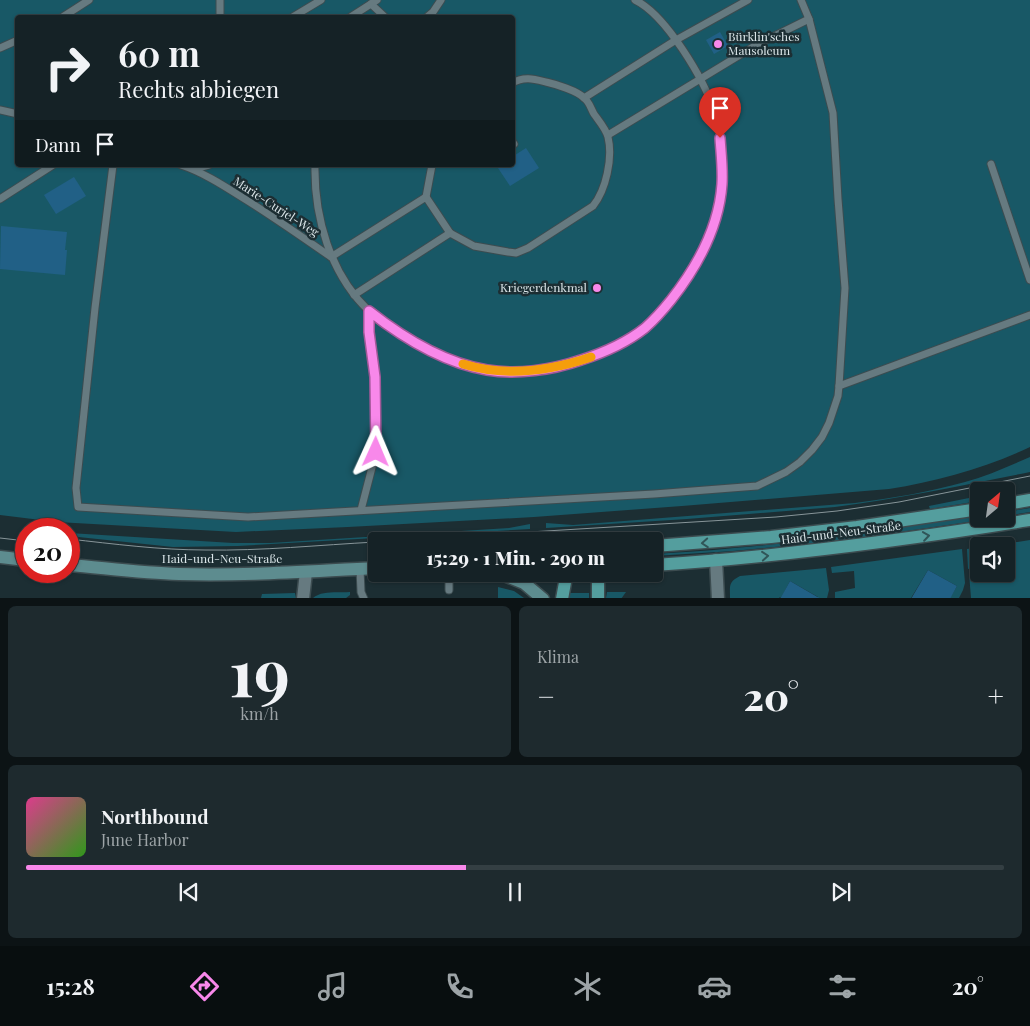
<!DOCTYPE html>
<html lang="de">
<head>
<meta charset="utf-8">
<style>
	:root { --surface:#152226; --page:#1e2a2e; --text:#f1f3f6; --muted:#9da4a7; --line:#343f43; --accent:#f888ea }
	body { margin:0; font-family:"Playfair Display",serif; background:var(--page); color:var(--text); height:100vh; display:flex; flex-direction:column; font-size:19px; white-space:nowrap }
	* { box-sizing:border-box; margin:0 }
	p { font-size:16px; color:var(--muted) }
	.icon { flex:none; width:28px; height:28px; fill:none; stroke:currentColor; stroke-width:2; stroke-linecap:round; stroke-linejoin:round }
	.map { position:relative; height:598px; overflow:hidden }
	.drawer { display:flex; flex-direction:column; gap:8px; padding:8px; background:#0c1315; flex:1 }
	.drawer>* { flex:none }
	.banner { position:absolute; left:15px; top:15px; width:500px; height:152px; border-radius:5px; box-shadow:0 1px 4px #0004,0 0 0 1px var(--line); background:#152226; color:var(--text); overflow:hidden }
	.needle { width:32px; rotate:29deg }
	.fabs { position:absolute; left:970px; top:482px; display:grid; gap:10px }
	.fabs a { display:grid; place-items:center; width:45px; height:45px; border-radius:5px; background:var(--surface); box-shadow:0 1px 4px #0004,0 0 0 1px var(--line); font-size:25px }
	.speed { position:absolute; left:15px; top:518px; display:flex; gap:10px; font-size:25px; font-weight:700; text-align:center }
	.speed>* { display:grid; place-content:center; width:65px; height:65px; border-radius:50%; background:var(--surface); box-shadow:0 1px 4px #0004,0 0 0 1px var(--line); line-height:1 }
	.speed .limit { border:8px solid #d22; background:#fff; color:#111 }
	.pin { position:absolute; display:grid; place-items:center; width:42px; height:42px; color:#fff; margin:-51px -21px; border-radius:50% 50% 50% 0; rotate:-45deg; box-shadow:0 0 5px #0007 }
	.pin .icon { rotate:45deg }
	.me { position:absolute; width:55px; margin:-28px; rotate:1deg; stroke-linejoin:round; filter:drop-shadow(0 0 4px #0008) }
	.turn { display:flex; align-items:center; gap:18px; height:105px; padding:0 20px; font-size:22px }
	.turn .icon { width:65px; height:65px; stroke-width:2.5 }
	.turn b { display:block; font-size:35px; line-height:42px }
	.then { display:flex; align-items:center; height:48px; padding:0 20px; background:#0003; gap:10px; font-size:19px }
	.big { font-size:38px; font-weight:800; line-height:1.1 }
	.drawer .tile { flex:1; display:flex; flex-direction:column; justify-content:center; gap:8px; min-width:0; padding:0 18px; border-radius:8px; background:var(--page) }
	.drawer .dial { align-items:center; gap:0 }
	.dial b { font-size:65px; line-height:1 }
	.song { display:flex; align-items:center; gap:15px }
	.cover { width:60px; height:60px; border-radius:8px; background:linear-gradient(135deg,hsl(330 70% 55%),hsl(110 70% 35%)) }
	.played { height:5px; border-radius:2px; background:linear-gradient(90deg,var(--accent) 45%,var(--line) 45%) }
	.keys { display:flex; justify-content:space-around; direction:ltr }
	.heat { display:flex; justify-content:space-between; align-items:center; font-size:28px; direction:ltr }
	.drawer .tiles { flex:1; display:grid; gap:8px; grid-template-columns:1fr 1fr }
	.tile:last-child { grid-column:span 2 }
	.trip { position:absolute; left:368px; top:532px; width:295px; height:50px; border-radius:5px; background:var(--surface); box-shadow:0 1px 4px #0004,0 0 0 1px var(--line); font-weight:800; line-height:50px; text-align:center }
	.dock { display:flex; height:80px; justify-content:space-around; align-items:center; background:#080e0f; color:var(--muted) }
	.dock .icon { width:35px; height:35px }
	.dock .current { color:var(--accent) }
	.dock b { font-size:22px; color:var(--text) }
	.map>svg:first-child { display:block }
	.green { fill:#185866; fill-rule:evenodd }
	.building { fill:#216086 }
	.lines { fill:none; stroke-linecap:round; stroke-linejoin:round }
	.lane-casing { stroke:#3c4c50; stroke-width:9 }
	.street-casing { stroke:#3c4c50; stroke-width:15 }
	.secondary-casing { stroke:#3c4c50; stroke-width:15 }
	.primary-casing { stroke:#3c4c50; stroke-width:15 }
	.lane { stroke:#667a80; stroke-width:7 }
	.street { stroke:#667a80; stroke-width:12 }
	.secondary { stroke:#5d8c8f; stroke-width:12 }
	.primary { stroke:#549e9e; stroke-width:12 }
	.tram { stroke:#879599; stroke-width:1 }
	.oneway { stroke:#305558 }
	.route-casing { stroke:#a15898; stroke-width:12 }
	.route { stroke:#f888ea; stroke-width:9 }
	.slow { stroke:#f59e0b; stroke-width:9 }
	.poi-dot { fill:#f888ea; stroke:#1c2e33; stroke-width:2 }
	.labels { text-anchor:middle; stroke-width:5; stroke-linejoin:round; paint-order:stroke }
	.poi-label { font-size:12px; fill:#dae5e8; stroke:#1c2e33; text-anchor:start }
	.street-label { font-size:12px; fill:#dae5e8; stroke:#1c2e33 }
</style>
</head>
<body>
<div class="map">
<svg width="1030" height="599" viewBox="0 0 1030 599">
	<rect width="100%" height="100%" fill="#1c2e33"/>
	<g class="green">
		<path d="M0,0H1030V447C985,468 938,481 889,489L682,506L534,517L348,527L236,532L57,522L0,515ZM18,18H512V165H18Z"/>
		<path d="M1030,457V472C965,485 901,498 835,507L687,519L546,528V523L573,525L855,503C893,498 929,492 965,482C987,476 1009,466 1030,457Z"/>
		<polygon points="979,496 979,501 930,509 929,506"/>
		<polygon points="1030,508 1030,512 1006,516 1006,512"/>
		<path d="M979,516V519H989L845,540L733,551L654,556V554C680,552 707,551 734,548C816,541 897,528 979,516Z"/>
		<polygon points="530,524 530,529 238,546 173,547 69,536 69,533 233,543 270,543 509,528"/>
		<polygon points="1030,540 1030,598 971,598 969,573 979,572 979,574 1006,574 1006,546 991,546"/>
		<polygon points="979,547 979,558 972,559 973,568 968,569 967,549"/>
		<polygon points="962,549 965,583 963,590 959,598 950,598 957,586 928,570 911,598 835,598 835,592 855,588 854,571 832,573 831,567"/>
		<path d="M826,568L829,590L827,598H817L818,597L790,581L781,598L780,597L779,598H730C730,586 728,582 740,576Z"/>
		<polygon points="498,587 514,591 524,598 498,598"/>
		<path d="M350,592V595L346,598H313C322,590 338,593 350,592Z"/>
		<polygon points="607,592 626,592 621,599 606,598"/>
		<polygon points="295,593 296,598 261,598 262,594"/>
		<polygon points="569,593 589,593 589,598 569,599"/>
	</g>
	<g class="building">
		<polygon points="720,32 728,46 714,54 706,40"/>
		<polygon points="526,148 539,168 510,186 496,165 512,165 512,157"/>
		<polygon points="74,177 86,196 56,214 44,195"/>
		<polygon points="1,226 67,232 65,250 67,250 65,275 0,269"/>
		<polygon points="928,570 957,586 950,599 911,599"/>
		<polygon points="790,581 821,599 780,599"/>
	</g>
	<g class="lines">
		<g class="lane-casing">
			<g id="lane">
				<polyline points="371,4 386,18"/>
				<polyline points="61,18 89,0"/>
				<polyline points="220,18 220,0"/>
				<polyline points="291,18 321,0"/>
				<polyline points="349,18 377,0"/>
				<polyline points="426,18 433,12 441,0"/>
				<polyline points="0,48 18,40"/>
				<polyline points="584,98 676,40 748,0"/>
				<polyline points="0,110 18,114"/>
				<polyline points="608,135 758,44 809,19 801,0"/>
				<polyline points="512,141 514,144 512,144"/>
				<polyline points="991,164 1030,280"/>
				<polyline points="113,165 95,308 76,488 78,507 248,517 654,494 757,486 786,472 800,462 812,450 822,437 829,423 838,396 839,386 845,288 838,199 833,113 809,19"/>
				<path d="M181,165C202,172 221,184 240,196C271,215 301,236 331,257"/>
				<path d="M315,165C314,217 330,274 369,311C383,325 401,335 418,344C440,355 461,364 485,369C492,371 499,370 506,371C553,373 608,358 645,328C665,312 682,288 695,266C722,221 730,162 714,111C704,79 666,15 635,0"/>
				<polyline points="194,169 209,165"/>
				<polyline points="426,197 432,165"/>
				<polyline points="0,199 53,165"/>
				<polyline points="331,257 426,197 450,233"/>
				<path d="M354,295L450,233L474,246L508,252L516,253L528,248L593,206C606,190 613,158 608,137C606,129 599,121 594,114C591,109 589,101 584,98C578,91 555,84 546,82C534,79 524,76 512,83"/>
				<polyline points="839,386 1030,315"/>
				<polyline points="361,510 376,452 375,377 369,332 369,311"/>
				<polyline points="360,569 361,592 364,599"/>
				<polyline points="449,574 449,590"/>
			</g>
		</g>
		<g class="street-casing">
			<g id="street">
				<polyline points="716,560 718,599"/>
				<polyline points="303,599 306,572"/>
			</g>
		</g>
		<g class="secondary-casing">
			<g id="secondary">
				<polyline points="0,557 26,560"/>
				<path d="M69,565C105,568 142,573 179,574C245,576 310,571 376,568"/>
				<polyline points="502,574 524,583 543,599"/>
			</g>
		</g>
		<g class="primary-casing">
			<g id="primary">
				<polyline points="1006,504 1030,500"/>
				<polyline points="654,546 771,537 857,527 979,509"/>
				<path d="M654,565C780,557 905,540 1030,520"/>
				<polyline points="598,574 598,599"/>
				<polyline points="562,599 566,577 568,574"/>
			</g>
		</g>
		<use href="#lane" class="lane"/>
		<use href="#street" class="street"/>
		<use href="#secondary" class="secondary"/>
		<use href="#primary" class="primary"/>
		<g class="tram">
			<polyline points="0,538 26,541"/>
			<path d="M69,539C114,544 160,550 205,550C262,551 319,545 376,542"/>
			<polyline points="382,541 776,517 837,511 899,502 1030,476"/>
		</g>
	</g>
	<defs><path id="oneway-chevron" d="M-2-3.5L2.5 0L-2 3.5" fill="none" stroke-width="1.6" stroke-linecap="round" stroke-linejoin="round" transform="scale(1.25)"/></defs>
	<g class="oneway">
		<use href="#oneway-chevron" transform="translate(926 536) rotate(-8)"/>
		<use href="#oneway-chevron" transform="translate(705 543) rotate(176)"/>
		<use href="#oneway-chevron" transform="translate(765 556) rotate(-5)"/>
	</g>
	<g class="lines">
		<g class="route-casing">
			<path id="route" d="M376,452L375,377L369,332V311C402,337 444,363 487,370C517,375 552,370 581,360C603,353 626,343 645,328C654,320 663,310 671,300C697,267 719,227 722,184C723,169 721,153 720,138"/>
		</g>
		<use href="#route" class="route"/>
		<path class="slow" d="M463,364C505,377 550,371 591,357"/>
	</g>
	<g class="poi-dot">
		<circle cx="718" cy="44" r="5"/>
		<circle cx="597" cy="288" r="5"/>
	</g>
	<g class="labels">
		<g class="poi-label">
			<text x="728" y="41">Bürklin'sches<tspan x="728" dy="14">Mausoleum</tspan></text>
			<text x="587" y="292" text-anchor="end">Kriegerdenkmal</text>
		</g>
		<g class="street-label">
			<text transform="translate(276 207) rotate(33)" y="4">Marie-Curjel-Weg</text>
			<text transform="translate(841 533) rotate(-7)" y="4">Haid-und-Neu-Straße</text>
			<text x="222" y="563">Haid-und-Neu-Straße</text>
		</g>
	</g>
</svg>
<div class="fabs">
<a><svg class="needle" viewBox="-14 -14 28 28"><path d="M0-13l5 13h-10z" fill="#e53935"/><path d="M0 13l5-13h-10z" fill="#9da4a7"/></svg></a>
<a><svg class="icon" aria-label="sound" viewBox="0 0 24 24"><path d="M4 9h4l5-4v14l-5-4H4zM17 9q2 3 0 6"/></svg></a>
</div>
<div class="speed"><div class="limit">20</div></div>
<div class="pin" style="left:720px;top:138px;background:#d93025"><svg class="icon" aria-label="arrive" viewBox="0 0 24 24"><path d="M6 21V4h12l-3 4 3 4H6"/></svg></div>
<svg class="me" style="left:376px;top:452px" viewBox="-20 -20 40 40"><path d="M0-17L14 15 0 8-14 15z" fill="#f888ea" stroke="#fff" stroke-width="4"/></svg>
<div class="trip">15:29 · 1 Min. · 290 m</div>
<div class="banner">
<div class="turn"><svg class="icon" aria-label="right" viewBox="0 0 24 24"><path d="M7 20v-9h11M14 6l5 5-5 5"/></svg><div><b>60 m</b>Rechts abbiegen</div></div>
<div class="then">Dann<svg class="icon" aria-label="arrive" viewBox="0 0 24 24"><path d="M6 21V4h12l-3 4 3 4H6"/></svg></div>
</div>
</div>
<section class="drawer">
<div class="tiles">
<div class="tile dial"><b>19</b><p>km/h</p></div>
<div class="tile"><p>Klima</p>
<div class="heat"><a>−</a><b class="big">20°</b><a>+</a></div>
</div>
<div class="tile">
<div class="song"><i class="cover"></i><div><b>Northbound</b><p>June Harbor</p></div></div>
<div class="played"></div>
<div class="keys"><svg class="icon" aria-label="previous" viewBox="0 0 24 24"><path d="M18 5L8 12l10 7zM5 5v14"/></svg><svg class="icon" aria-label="pause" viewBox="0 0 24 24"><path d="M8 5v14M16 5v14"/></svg><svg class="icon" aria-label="next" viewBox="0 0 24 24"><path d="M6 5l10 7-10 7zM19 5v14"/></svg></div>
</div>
</div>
</section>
<nav class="dock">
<b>15:28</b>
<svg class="icon current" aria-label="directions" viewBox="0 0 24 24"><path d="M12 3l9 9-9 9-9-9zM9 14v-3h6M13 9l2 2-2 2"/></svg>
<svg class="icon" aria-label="music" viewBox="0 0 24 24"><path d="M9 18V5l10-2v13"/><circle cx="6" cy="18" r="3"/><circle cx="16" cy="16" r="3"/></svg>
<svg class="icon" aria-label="phone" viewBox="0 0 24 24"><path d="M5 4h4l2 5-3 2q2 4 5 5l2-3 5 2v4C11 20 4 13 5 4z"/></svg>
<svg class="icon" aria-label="climate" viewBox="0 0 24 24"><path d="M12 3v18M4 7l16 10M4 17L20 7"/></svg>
<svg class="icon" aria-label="car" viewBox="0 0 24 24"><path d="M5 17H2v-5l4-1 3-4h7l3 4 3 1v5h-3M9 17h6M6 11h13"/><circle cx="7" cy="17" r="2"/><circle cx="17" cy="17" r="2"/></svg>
<svg class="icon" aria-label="filters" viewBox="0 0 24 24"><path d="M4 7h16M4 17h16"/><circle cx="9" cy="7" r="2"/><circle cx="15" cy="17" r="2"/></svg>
<b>20°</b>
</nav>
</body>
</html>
